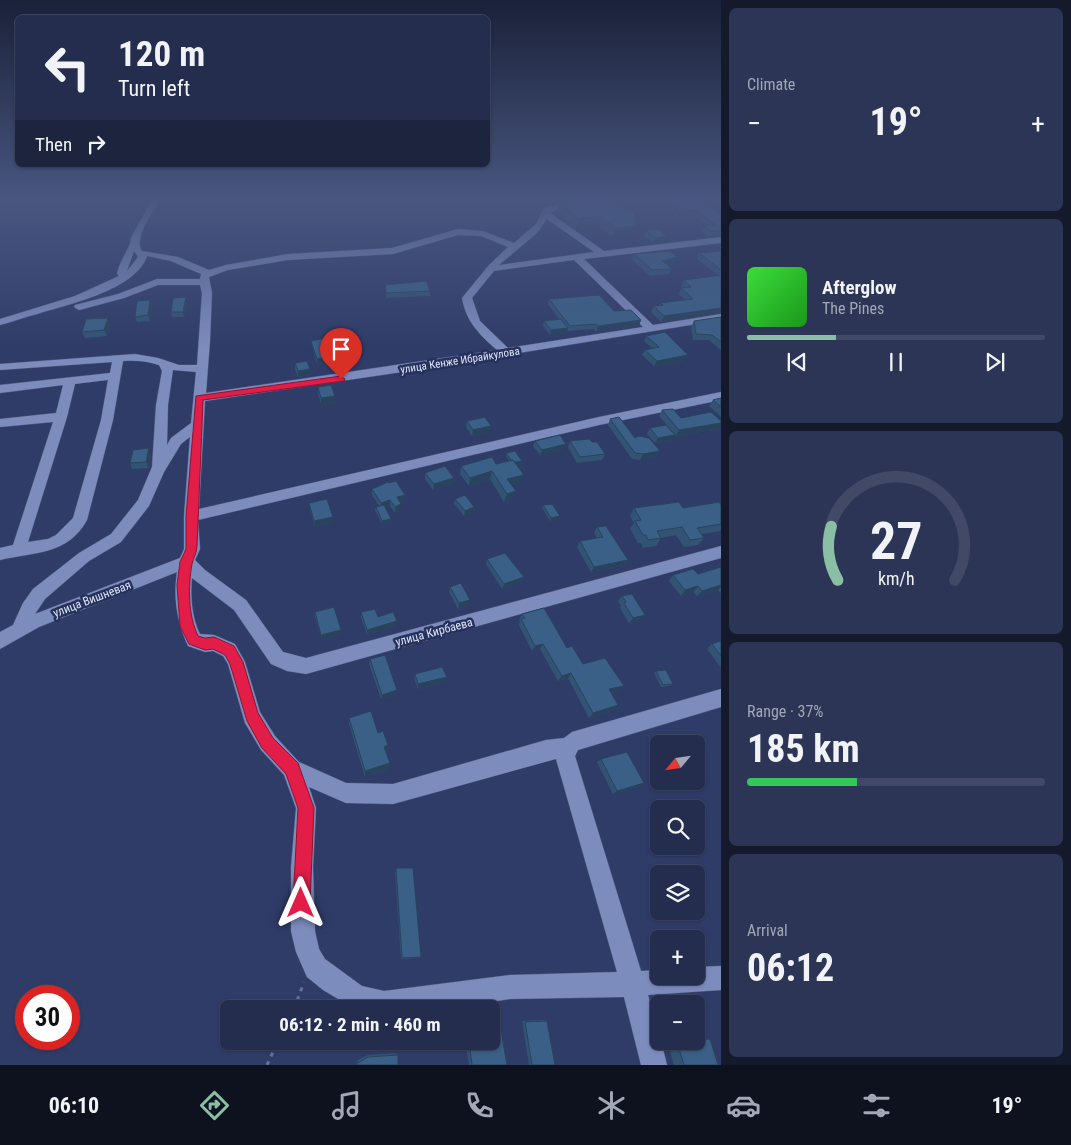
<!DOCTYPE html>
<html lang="en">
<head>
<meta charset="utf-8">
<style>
	:root { --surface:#242d4e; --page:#2c3555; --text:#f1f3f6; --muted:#a3a8b6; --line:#414966; --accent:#8abfa5 }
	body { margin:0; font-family:"Roboto Condensed",sans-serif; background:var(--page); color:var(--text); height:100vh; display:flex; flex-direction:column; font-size:19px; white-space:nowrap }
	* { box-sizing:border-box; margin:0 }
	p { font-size:16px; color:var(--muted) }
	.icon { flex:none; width:28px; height:28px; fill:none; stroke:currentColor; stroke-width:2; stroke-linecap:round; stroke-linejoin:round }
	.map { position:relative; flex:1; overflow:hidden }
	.details { display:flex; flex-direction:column; gap:8px; padding:8px; background:#14192b; width:350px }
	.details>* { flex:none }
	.top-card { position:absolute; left:15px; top:15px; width:475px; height:152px; border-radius:8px; box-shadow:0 1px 4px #0004,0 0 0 1px var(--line); background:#242d4e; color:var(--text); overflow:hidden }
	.needle { width:32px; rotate:241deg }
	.buttons { position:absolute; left:650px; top:735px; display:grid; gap:10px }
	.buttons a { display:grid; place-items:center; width:55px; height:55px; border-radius:8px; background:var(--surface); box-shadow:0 1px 4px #0004,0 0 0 1px var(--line); font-size:25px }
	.speed { position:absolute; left:15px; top:985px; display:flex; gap:10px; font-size:25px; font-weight:700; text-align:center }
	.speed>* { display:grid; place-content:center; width:65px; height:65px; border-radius:50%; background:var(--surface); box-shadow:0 1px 4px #0004,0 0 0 1px var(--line); line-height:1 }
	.speed .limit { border:8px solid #d22; background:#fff; color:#111 }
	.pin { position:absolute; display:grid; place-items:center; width:42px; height:42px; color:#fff; margin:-51px -21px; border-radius:50% 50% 50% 0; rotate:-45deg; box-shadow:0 0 5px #0007 }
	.pin .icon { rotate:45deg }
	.me { position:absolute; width:55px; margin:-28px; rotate:0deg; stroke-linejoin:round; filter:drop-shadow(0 0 4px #0008) }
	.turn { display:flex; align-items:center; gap:18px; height:105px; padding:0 20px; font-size:22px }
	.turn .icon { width:65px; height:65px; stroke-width:2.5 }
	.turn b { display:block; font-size:35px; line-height:42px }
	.then { display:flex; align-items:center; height:48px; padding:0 20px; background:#0003; gap:10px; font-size:19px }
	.big { font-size:38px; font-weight:700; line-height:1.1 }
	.details .widget { flex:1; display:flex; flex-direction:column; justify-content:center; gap:8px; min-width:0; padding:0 18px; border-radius:8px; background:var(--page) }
	.details .dial { align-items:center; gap:0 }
	.dial svg { height:130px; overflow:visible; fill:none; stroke:var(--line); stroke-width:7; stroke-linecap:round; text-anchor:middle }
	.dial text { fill:var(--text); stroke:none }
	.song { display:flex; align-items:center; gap:15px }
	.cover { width:60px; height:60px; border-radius:8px; background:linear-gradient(135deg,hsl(120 70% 55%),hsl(120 70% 35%)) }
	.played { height:5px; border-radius:2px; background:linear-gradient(90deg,var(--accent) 30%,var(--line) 30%) }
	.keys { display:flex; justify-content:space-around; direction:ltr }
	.heat { display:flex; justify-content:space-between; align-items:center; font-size:28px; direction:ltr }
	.charge { height:8px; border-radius:4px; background:linear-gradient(90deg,#34c759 37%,var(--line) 0) }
	.trip { position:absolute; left:220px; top:1000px; width:280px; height:50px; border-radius:8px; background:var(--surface); box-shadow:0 1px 4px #0004,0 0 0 1px var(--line); font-weight:700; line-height:50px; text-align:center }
	.tab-bar { display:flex; height:80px; justify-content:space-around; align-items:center; background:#0e121f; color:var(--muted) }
	.tab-bar .icon { width:35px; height:35px }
	.tab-bar .active { color:var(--accent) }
	.tab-bar b { font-size:22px; color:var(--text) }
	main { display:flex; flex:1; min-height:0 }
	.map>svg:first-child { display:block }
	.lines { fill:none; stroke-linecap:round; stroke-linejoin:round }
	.minor-casing { stroke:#4f587c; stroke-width:1 }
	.path { stroke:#677196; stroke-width:3; stroke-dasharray:4 5.5; stroke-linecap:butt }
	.minor { fill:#7c8cbd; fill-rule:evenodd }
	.wall { fill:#325374 }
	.shaded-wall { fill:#29435e }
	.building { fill:#3a6087; stroke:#29435e }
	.route { fill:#e11d48; stroke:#92132f }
	.labels { text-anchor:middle; stroke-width:5; stroke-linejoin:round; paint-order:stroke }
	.far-street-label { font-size:11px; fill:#dde4fa; stroke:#26315c }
	.street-label { font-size:12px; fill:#dde4fa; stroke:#26315c }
</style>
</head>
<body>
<main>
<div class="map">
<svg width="721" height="1065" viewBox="0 0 721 1065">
	<rect width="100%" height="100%" fill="#303c68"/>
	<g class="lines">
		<g class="minor-casing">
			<path id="minor" d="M152,200H160C153,212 133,239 142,251L178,257L209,270L226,265L288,254L392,248L458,229L483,231L514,243L536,224L544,208C567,201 590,200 614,200L610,202L561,208L550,213L604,251L721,237V243L584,259L653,325L721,314V320L409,371L205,401L199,509L599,417L721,392V400L599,425L198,520L200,549L195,560L205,570L246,600L283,652L306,658L721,546V558L306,674L287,671L271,664L234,610L192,578C190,595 192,619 200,634L214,635L235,644L245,662L260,712L275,736L299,762L346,783L393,784L546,740L564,738L572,732L721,689V707L578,750L575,756L641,971L659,970V976H696V967L721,966V990L648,995L659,1033V1041H661L667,1065H641L624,997L510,999L442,1009H355L323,990L307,977L296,952L291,931V867L296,808L284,775L261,750L245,723L228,664L223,656L213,651L205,652L188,646C177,622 173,598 177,572L39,627L0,649V632L13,625L23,603L33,589L79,553L111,534L138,500L152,467L156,405L162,371L159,365C148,361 135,360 123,361L113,420L87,520C68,555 34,552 0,560V548L13,545L53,422L0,427V419L56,413L63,385L0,393V385L110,373L112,362L0,370V364L135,354L158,358L179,365H197L202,293L200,285H158L124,298L83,309L79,310L74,307L75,305L118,294L157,279H200L201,274L171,261L147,256C136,290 69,304 37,314C25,317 12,322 0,325V319L75,296L119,276L117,274C119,261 131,247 131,238ZM547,219L594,252L499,265L537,233ZM458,235L481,236L508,247L489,265L462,298C466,322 480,335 497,350L206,393L210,341L212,293L209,277L228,270L288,260L393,254ZM134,251L138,257L127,271ZM574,260L643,327L508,348L480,321L472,298L494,271ZM173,370L196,372L191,423L171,438L167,445L168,405ZM108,380L101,420L73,518L56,535L48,539L28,542L67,417L75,384ZM190,437L184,516V549L180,558L35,614L45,599L89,561L121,542L149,506L164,472L181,444ZM556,759L617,972L510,975L384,991L362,986L325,959L319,949L315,931L313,867L316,808L309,787L346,803L393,804Z"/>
		</g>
		<g class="path">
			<polyline points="294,1009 304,982"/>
			<polyline points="267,1065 278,1041"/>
		</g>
		<use href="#minor" class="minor"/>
	</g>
	<g class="wall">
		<polygon points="575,200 632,235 612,237 598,226 576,228 558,211 560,202"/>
		<polygon points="652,200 702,200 721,214 721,236 708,237 701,231 704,226 708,225 694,215 678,217"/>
		<polygon points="646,230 667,236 665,242 653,243 644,235"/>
		<polygon points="721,251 721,313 661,322 651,312 654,306 659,306 660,303 685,300 679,294 681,288 683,288 681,286 684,280 719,276 697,259 699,253"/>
		<polygon points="634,254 675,263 667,265 672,269 669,274 650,276 631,259"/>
		<polygon points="385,285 430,291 430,296 386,298"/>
		<polygon points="549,299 614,311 641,320 639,325 596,332 594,329 568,331 567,330 566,333 550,335 543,326 544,321 559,319 548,304"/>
		<polygon points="150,300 152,306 150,321 137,322 135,317"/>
		<polygon points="187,302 184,317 172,317 171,312"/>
		<polygon points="721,317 721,350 709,340 693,340 691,327 694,321"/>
		<polygon points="108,318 110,324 107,336 85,338 82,332"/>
		<polygon points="646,336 685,361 654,366 642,355 645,350 652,348 644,341"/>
		<polygon points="311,341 337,346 359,363 337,367 331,363 317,364 312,346"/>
		<polygon points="295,363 310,369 311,375 298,377 295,369"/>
		<polygon points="318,387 335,402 321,404 318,393"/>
		<polygon points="721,398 721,417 709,406 713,400"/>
		<polygon points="662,410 681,418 719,429 676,436 659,416"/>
		<polygon points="610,419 635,438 660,451 656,457 640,460 632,459 608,425"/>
		<polygon points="467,421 490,432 472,436 466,427"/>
		<polygon points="650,428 675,435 671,441 655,443 647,434"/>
		<polygon points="535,441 564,449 540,455 533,446"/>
		<polygon points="570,441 592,442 605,454 602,460 577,463 568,447"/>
		<polygon points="506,453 522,461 521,464 517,465 524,475 521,483 512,485 516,491 513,499 504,502 490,479 469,486 460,474 461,466 496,464 509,461 506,456"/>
		<polygon points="151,454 149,468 132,469 130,463"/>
		<polygon points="425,473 454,478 453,483 433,490 425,479"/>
		<polygon points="372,489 405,501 400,502 400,510 395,513 390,506 385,507 391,519 390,522 382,524 375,510 376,507 379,506 372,495"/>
		<polygon points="455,499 474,507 473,513 464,516 454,504"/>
		<polygon points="309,503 333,517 333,523 315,527 310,509"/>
		<polygon points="543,505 560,516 559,519 550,521 542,508"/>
		<polygon points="721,505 721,531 702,534 704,538 698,545 684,547 676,535 661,538 656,546 643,548 641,543 638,543 630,529 634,523 630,516 634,508 683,508"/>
		<polygon points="597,527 628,560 624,565 591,572 577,547 580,541 597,538 594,533"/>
		<polygon points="487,559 522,582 502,589 486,564"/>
		<polygon points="721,567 721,593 718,590 697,596 693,592 681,596 669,581 673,575 698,574"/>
		<polygon points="450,587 469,605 458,609 449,592"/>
		<polygon points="622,596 641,621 629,623 620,608 621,606 618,601"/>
		<polygon points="315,612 341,630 341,635 322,640 315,617"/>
		<polygon points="361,612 397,621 397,625 367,635 361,617"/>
		<polygon points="522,614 567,648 583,664 619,691 611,693 614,710 589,718 568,678 558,681 540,649 532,651 519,625 520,621 519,620"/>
		<polygon points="721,641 721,668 707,649 712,644"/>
		<polygon points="370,659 397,695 381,699 369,664"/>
		<polygon points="656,671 673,684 670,686 661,687 654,673"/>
		<polygon points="415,674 447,677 445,682 418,689 414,678"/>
		<polygon points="349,718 378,733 387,751 386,752 389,769 365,777 349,724"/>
		<polygon points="601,759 640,786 613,794 597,762"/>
		<polygon points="396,868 421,957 419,958 401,959 395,872"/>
		<polygon points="543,1020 547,1021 555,1065 529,1065 522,1021"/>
		<polygon points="491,1029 497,1029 501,1030 507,1065 469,1065 465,1041 491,1041"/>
		<polygon points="699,1037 710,1039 718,1065 674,1065 667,1041 696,1041 696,1038"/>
		<polygon points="396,1053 398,1055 398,1065 356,1065 358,1060 368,1055"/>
	</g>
	<g class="shaded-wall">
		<polygon points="696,210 694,215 678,217 680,211"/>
		<polygon points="601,216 598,226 576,228 578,219"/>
		<polygon points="636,226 632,235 612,237 615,228"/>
		<polygon points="667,236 665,242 653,243 655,238"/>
		<polygon points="677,257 675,263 661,266 663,261"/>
		<polygon points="186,297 187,302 184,317 183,312"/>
		<polygon points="150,300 152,306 150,321 148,315"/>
		<polygon points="721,308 721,313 661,322 664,316"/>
		<polygon points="108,318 110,324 107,336 104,330"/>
		<polygon points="641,320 639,325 596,332 598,326"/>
		<polygon points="568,328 566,333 550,335 551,330"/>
		<polygon points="688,355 685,361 654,366 657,361"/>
		<polygon points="331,357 331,363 317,364 317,359"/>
		<polygon points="359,357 359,363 337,367 337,361"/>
		<polygon points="310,369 311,375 298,377 298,371"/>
		<polygon points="335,396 335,402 321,404 321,398"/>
		<polygon points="721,423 721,425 719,429 676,436 679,430"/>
		<polygon points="491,426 490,432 472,436 473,430"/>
		<polygon points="675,435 671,441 655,443 658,438"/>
		<polygon points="566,444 564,449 540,455 542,450"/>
		<polygon points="149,448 151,454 149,468 146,462"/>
		<polygon points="660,451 656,457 640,460 643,454"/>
		<polygon points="522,461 521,464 512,466 513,463"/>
		<polygon points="492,471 490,479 469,486 470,478"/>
		<polygon points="524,475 521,483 505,487 507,479"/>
		<polygon points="454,478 453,483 433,490 434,484"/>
		<polygon points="516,491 513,499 504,502 507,494"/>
		<polygon points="405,495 405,501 397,503 397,497"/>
		<polygon points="390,500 390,506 381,508 381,503"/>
		<polygon points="401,504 400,510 395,513 395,507"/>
		<polygon points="474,507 473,513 464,516 465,511"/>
		<polygon points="560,516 559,519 550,521 551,518"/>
		<polygon points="333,517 333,523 315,527 314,521"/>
		<polygon points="391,519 390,522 382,524 382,521"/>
		<polygon points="628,560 624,565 591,572 594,567"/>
		<polygon points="524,577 522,582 502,589 504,584"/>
		<polygon points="721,585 721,587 718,590 697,596 702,591"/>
		<polygon points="698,586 693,592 681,596 685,590"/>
		<polygon points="470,600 469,605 458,609 459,603"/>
		<polygon points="645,615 641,621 629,623 633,618"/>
		<polygon points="397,621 397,625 367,635 367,630"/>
		<polygon points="341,630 341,635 322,640 321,635"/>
		<polygon points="543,644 540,649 532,651 535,646"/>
		<polygon points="571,673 568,678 558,681 562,676"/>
		<polygon points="447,677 445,682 418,689 418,684"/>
		<polygon points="624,686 619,691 605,694 609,689"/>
		<polygon points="397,690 397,695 381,699 382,695"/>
		<polygon points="618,705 614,710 589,718 593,713"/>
		<polygon points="388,745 387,751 384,752 384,747"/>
		<polygon points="390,763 389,769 365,777 365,771"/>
		<polygon points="644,783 640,786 613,794 617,791"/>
	</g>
	<g class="building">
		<polygon points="576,200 613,200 625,209 634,213 636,226 615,228 601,216 578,219 560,202"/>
		<polygon points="662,200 702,200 721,214 721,231 711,231 704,226 716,225 696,210 680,211"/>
		<polygon points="658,229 667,236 655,238 646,230"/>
		<polygon points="670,251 677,257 663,261 672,269 652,270 634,254"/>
		<polygon points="721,251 721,270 699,253"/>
		<polygon points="721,275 721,308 664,316 654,306 663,305 660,303 693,299 681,288 691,287 684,280"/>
		<polygon points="426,281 430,291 386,293 385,285"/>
		<polygon points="599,295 614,311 631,310 641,320 598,326 596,324 570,326 549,299"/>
		<polygon points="186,297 183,312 171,312 173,298"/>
		<polygon points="150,300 148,315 135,317 137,301"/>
		<polygon points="721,317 721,342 712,335 696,334 694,321"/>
		<polygon points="108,318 104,330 82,332 86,319"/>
		<polygon points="561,319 568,328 551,330 544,321"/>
		<polygon points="665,332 688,355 657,361 645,350 659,347 646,336"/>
		<polygon points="331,337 337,346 351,343 359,357 337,361 331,357 317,359 311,341"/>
		<polygon points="307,361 310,369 298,371 295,363"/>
		<polygon points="331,385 335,396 321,398 318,387"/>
		<polygon points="721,398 721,407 713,400"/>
		<polygon points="673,409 681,418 711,412 721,421 721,423 679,430 662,410"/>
		<polygon points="485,417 491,426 473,430 467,421"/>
		<polygon points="619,417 635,438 639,436 649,438 660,451 643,454 635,453 610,419"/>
		<polygon points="666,425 675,435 658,438 650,428"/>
		<polygon points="560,435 566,444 542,450 535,441"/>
		<polygon points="589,439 592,442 597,442 605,454 580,457 570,441"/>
		<polygon points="149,448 146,462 130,463 133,450"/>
		<polygon points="515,451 522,461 515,462 513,460 511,460 506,453"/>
		<polygon points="492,457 496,464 513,460 524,475 507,479 516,491 507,494 492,471 470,478 461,466"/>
		<polygon points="445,466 454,478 434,484 425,473"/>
		<polygon points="396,481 405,495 397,497 401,504 395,507 390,500 381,503 372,489 388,482 389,483"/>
		<polygon points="465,495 474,507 465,511 455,499"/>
		<polygon points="327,499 333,517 314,521 309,503"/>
		<polygon points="679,502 683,508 719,502 721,505 721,524 697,528 704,538 690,540 682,527 657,531 661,538 648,540 646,535 643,535 635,521 641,520 634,508"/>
		<polygon points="552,504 560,516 551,518 543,505"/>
		<polygon points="384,505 391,519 382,521 376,507"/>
		<polygon points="606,526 628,560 594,567 580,541 603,537 597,527"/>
		<polygon points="505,553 524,577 504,584 487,559"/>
		<polygon points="721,567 721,585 702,591 698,586 685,590 673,575 693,569 698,574"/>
		<polygon points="461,583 470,600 459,603 450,587"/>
		<polygon points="632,594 645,615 633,618 624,603 626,602 622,596"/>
		<polygon points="334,607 341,630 321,635 315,612"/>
		<polygon points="544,608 567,648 572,646 583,664 605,658 624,686 609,689 618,705 593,713 571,673 562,676 543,644 535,646 521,619 525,618 522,614"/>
		<polygon points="375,609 378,617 393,612 397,621 367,630 361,612"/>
		<polygon points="721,641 721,656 712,644"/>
		<polygon points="385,655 397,690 382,695 370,659"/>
		<polygon points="442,667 447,677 418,684 415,674"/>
		<polygon points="666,670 673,684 663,685 656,671"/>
		<polygon points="371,711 378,733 383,731 388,745 384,747 390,763 365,771 349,718"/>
		<polygon points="627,752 644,783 617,791 601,759"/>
		<polygon points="396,868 413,868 421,957 402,958"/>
		<polygon points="547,1021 555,1065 532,1065 525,1022"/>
		<polygon points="501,1030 507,1065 472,1065 469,1041 491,1041 491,1031"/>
		<polygon points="710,1039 718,1065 684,1065 677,1042 696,1041 696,1040"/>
		<polygon points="398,1055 398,1065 357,1065 358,1063 368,1057"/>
	</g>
	<linearGradient id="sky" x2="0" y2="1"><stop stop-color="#1a2139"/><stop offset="0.57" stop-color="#485680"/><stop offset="1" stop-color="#485680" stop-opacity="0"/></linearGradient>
	<rect width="721" height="349" fill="url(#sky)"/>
	<path class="route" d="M341,376L345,379L344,381L203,400C201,449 199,498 197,546C197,553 193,558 192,564C188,587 188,615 198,636L205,638L214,637L234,646L243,662L258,713L273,738L298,763L314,808L310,903L307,909L301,912L295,909L293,903L298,808L286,774L262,748L247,721L230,664L225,655L213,649L205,650L189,644L180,626L177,585L180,562L186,549V516L196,396Z"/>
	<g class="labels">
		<g class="far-street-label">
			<text transform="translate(460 360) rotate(-9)" y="4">улица Кенже Ибрайкулова</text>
		</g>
		<g class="street-label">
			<text transform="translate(92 599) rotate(-21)" y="4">улица Вишневая</text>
			<text transform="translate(434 632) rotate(-15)" y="4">улица Кирбаева</text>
		</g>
	</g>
</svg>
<div class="buttons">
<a><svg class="needle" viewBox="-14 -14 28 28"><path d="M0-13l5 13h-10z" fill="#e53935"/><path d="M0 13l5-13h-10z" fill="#a3a8b6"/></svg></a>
<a><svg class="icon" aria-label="search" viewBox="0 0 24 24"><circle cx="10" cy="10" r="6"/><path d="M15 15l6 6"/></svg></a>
<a><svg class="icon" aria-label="layers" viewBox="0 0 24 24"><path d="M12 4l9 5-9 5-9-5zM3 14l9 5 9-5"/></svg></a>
<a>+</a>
<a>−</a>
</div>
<div class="speed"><div class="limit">30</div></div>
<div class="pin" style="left:341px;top:379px;background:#d93025"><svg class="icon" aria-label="arrive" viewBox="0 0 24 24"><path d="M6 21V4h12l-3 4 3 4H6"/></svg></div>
<svg class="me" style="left:301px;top:903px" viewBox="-20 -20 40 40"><path d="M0-17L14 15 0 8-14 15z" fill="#e11d48" stroke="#fff" stroke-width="4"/></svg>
<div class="trip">06:12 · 2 min · 460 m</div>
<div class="top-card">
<div class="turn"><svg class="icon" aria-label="left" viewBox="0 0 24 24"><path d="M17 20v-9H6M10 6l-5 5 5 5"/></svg><div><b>120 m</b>Turn left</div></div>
<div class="then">Then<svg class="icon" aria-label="right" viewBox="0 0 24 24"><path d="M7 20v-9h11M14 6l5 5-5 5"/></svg></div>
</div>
</div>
<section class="details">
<div class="widget"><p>Climate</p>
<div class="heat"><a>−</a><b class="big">19°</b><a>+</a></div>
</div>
<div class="widget">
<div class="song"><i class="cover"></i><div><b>Afterglow</b><p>The Pines</p></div></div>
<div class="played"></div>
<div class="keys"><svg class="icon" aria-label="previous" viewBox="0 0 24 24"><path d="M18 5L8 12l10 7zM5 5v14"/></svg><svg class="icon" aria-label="pause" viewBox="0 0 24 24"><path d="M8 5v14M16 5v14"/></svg><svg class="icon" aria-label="next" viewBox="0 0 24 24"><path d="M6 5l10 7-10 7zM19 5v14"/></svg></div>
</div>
<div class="widget dial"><svg viewBox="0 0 100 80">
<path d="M14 69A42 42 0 1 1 86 69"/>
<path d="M14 69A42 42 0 0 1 10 36" stroke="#8abfa5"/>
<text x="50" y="56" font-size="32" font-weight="700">27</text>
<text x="50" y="72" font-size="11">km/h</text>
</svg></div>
<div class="widget"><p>Range · 37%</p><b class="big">185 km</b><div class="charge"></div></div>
<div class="widget"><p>Arrival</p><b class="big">06:12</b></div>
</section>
</main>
<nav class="tab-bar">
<b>06:10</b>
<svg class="icon active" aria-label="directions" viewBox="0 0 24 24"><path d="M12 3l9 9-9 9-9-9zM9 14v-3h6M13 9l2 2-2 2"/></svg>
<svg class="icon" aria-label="music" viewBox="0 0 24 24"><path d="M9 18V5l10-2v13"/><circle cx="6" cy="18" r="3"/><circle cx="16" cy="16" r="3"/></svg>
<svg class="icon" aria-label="phone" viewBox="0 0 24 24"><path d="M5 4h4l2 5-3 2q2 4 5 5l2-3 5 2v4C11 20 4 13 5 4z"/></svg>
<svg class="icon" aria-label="climate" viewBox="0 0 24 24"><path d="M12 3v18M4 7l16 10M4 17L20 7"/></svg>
<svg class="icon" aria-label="car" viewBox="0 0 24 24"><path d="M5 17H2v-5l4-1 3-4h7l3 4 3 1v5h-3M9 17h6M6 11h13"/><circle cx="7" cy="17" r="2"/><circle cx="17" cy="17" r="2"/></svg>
<svg class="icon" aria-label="filters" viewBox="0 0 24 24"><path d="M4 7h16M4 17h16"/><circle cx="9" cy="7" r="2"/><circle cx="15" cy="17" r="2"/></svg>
<b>19°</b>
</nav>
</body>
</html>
